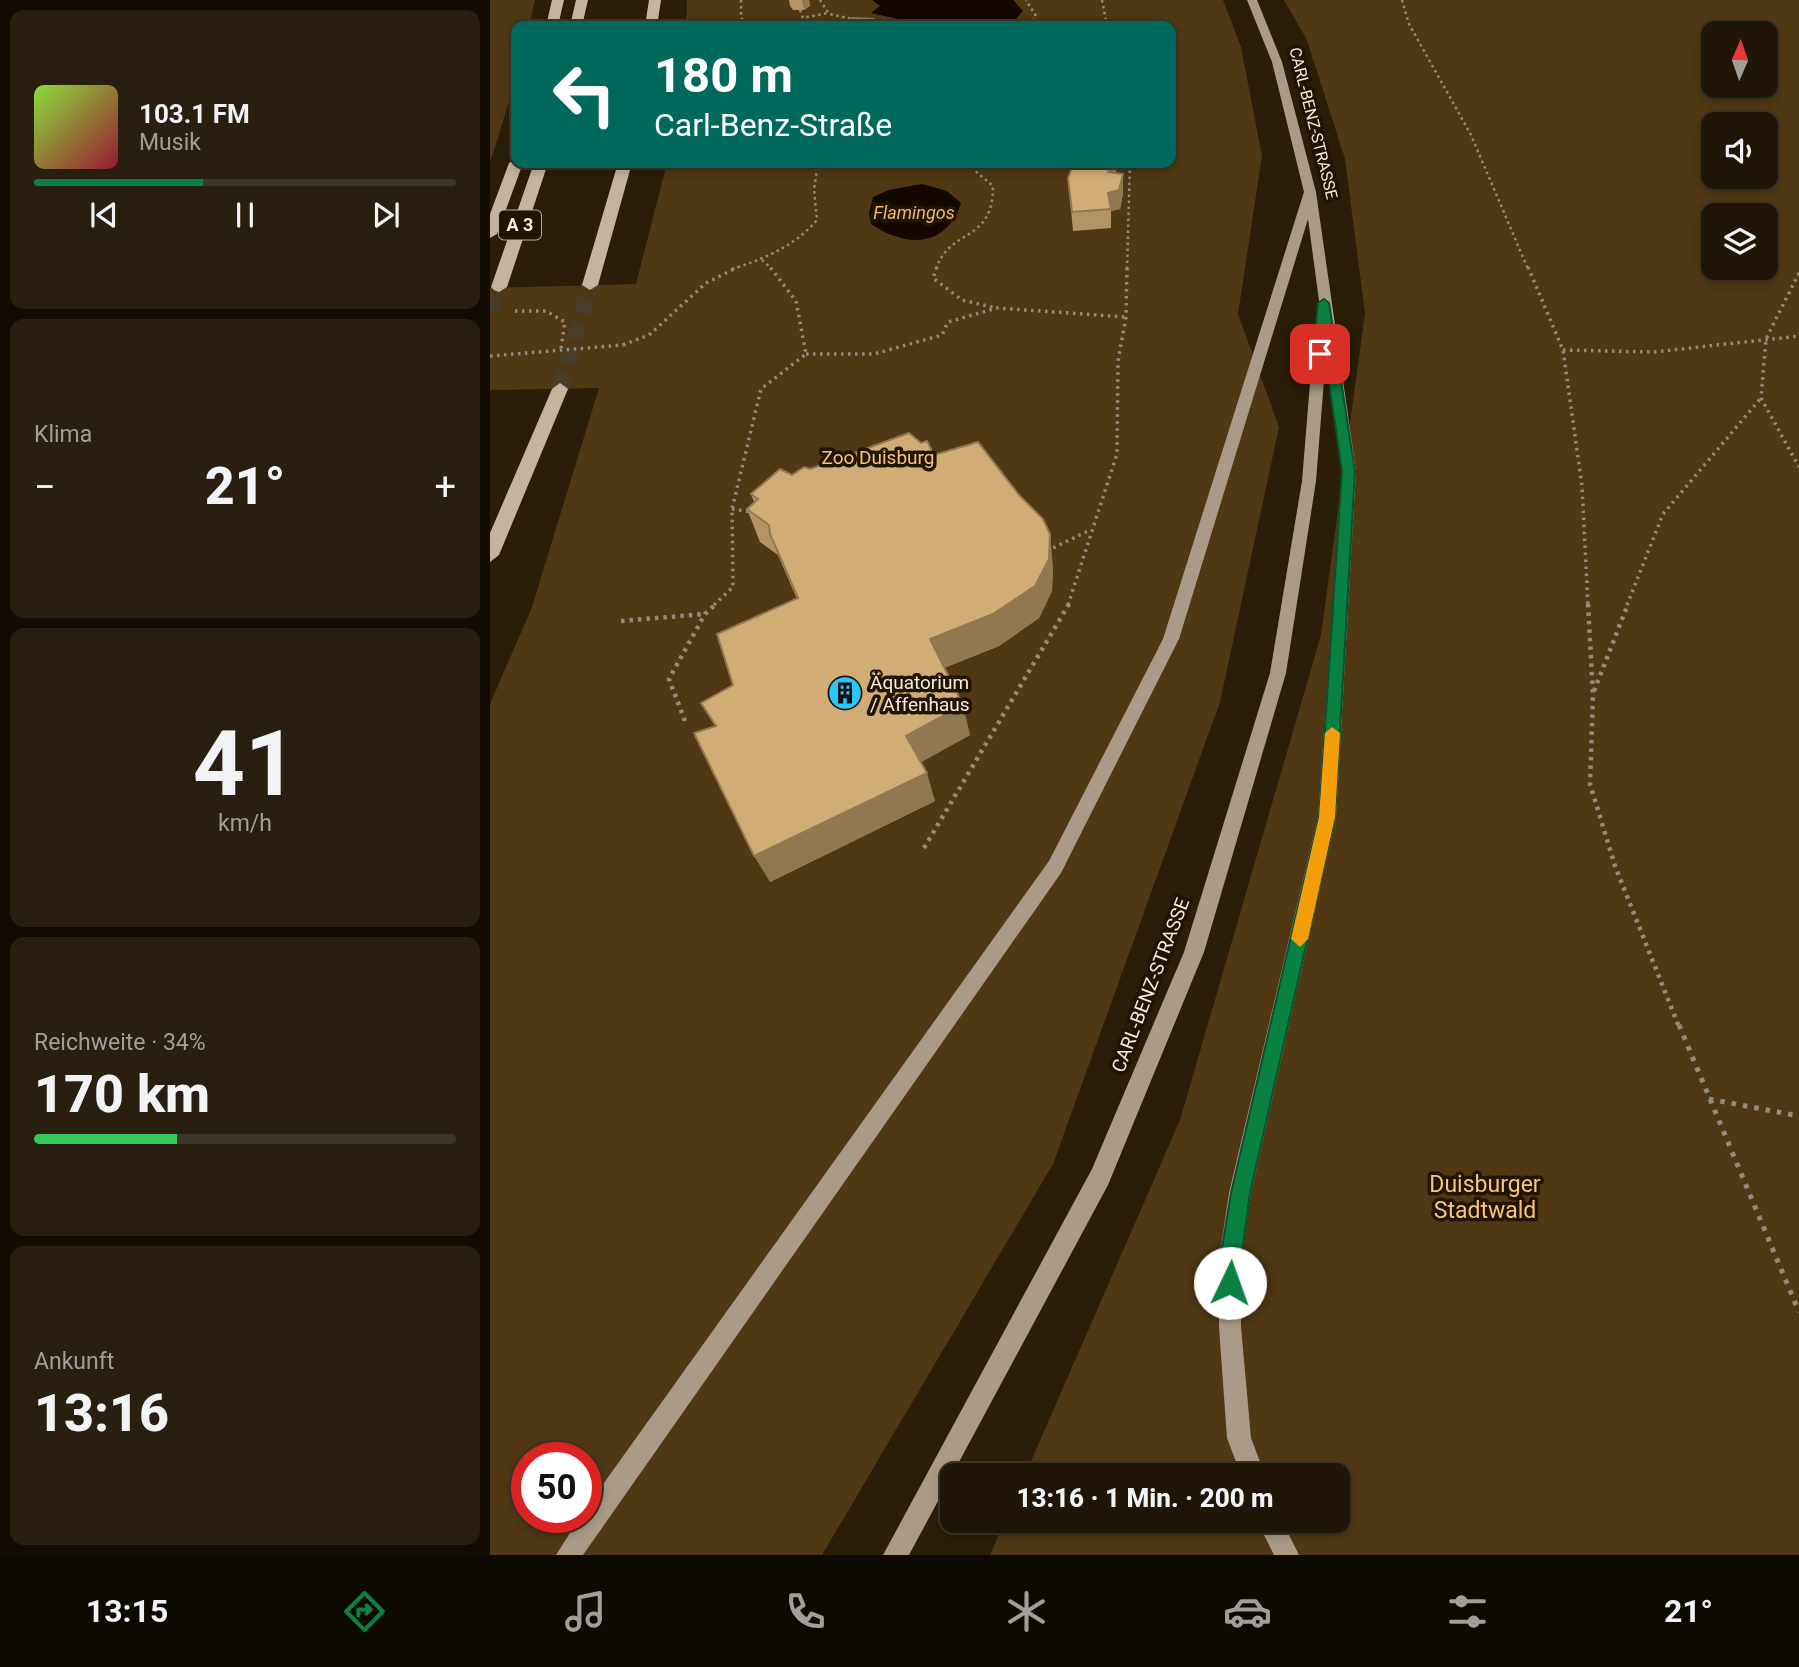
<!DOCTYPE html>
<html lang="de">
<head>
<meta charset="utf-8">
<style>
	:root { --surface:#201607; --page:#281f11; --text:#f1f3f6; --muted:#a29f9b; --line:#3d3528; --accent:#0b8043 }
	body { margin:0; font-family:Roboto,sans-serif; background:var(--page); color:var(--text); height:100vh; display:flex; flex-direction:column; font-size:26px; white-space:nowrap }
	* { box-sizing:border-box; margin:0 }
	p { font-size:23px; color:var(--muted) }
	.icon { flex:none; width:38px; height:38px; fill:none; stroke:currentColor; stroke-width:2; stroke-linecap:round; stroke-linejoin:round }
	.map { position:relative; flex:1; overflow:hidden }
	.drawer { display:flex; flex-direction:column; gap:10px; padding:10px; background:#120c04; width:490px }
	.drawer>* { flex:none }
	.guide { position:absolute; left:21px; top:21px; width:665px; height:147px; border-radius:14px; box-shadow:0 4px 10px #0003,0 0 0 2px var(--line); background:#00695c; color:#fff; overflow:hidden }
	.needle { width:46px; rotate:2deg }
	.fabs { position:absolute; left:1211px; top:21px; display:grid; gap:14px }
	.fabs a { display:grid; place-items:center; width:77px; height:77px; border-radius:14px; background:var(--surface); box-shadow:0 4px 10px #0003,0 0 0 2px var(--line); font-size:35px }
	.speed { position:absolute; left:21px; top:1442px; display:flex; gap:14px; font-size:35px; font-weight:700; text-align:center }
	.speed>* { display:grid; place-content:center; width:91px; height:91px; border-radius:50%; background:var(--surface); box-shadow:0 4px 10px #0003,0 0 0 2px var(--line); line-height:1 }
	.speed .limit { border:10px solid #d22; background:#fff; color:#111 }
	.pin { position:absolute; display:grid; place-items:center; width:60px; height:60px; color:#fff; margin:-30px; border-radius:14px; box-shadow:0 4px 10px #0006 }
	.me { position:absolute; width:77px; margin:-38px; rotate:3deg; stroke-linejoin:round; filter:drop-shadow(0 0 5px #0008) }
	.turn { display:flex; align-items:center; gap:24px; height:147px; padding:0 28px; font-size:32px }
	.turn .icon { width:91px; height:91px; stroke-width:2.5 }
	.turn b { display:block; font-size:49px; line-height:60px }
	.big { font-size:52px; font-weight:800; line-height:1.1 }
	.drawer .widget { flex:1; display:flex; flex-direction:column; justify-content:center; gap:10px; min-width:0; padding:0 24px; border-radius:14px; background:var(--page) }
	.drawer .dial { align-items:center; gap:0 }
	.dial b { font-size:91px; line-height:1 }
	.song { display:flex; align-items:center; gap:21px }
	.cover { width:84px; height:84px; border-radius:10px; background:linear-gradient(135deg,hsl(90 70% 55%),hsl(350 70% 35%)) }
	.played { height:7px; border-radius:4px; background:linear-gradient(90deg,var(--accent) 40%,var(--line) 40%) }
	.keys { display:flex; justify-content:space-around; direction:ltr }
	.heat { display:flex; justify-content:space-between; align-items:center; font-size:38px; direction:ltr }
	.charge { height:10px; border-radius:5px; background:linear-gradient(90deg,#34c759 34%,var(--line) 0) }
	.trip { position:absolute; left:450px; top:1463px; width:410px; height:70px; border-radius:14px; background:var(--surface); box-shadow:0 4px 10px #0003,0 0 0 2px var(--line); font-weight:800; line-height:70px; text-align:center }
	.menu { display:flex; height:112px; justify-content:space-around; align-items:center; background:#0d0903; color:var(--muted) }
	.menu .icon { width:49px; height:49px }
	.menu .active { color:var(--accent) }
	.menu b { font-size:32px; color:var(--text) }
	main { display:flex; flex:1; min-height:0 }
	.map>svg:first-child { display:block }
	.green { fill:#4f3813; fill-rule:evenodd }
	.water { fill:#120800 }
	.lines { fill:none; stroke-linecap:round; stroke-linejoin:round }
	.highway-tunnel { stroke:#483d29; stroke-width:17; stroke-dasharray:17 9; stroke-linecap:butt }
	.path-far3 { stroke:#968b7b; stroke-width:2.5; stroke-dasharray:2.5 3.5; stroke-linecap:butt }
	.path-far2 { stroke:#968b7b; stroke-width:3.5; stroke-dasharray:2.5 4.5; stroke-linecap:butt }
	.path-far1 { stroke:#968b7b; stroke-width:4.5; stroke-dasharray:3.5 5; stroke-linecap:butt }
	.path { stroke:#968b7b; stroke-width:5; stroke-dasharray:4.5 7; stroke-linecap:butt }
	.major { fill:#a99b87; fill-rule:evenodd }
	.highway { fill:#c5b49c; fill-rule:evenodd }
	.path-bridge { stroke:#968b7b; stroke-width:3.5; stroke-dasharray:2.5 4.5; stroke-linecap:butt }
	.wall { fill:#b49464 }
	.shaded-wall { fill:#927851 }
	.building { fill:#d1ac74; stroke:#927851; stroke-width:2 }
	.route { fill:#0b8043; stroke:#07532c; stroke-width:2 }
	.slow { fill:#f59e0b }
	.labels { text-anchor:middle; stroke-width:7; stroke-linejoin:round; paint-order:stroke }
	.far-street-label { font-size:16px; fill:#f4ebde; stroke:#211402 }
	.far-water-label { font-size:18px; font-style:italic; fill:#efbb6b; stroke:#211402 }
	.shield { fill:#211402; stroke:#b5aa9c; stroke-width:2 }
	.shield-label { font-size:18px; font-weight:bold; fill:#f4ebde }
	.park-label { font-size:19px; fill:#fac575; stroke:#211402 }
	.poi-label { font-size:19px; fill:#f4ebde; stroke:#211402; text-anchor:start }
	.street-label { font-size:19px; fill:#f4ebde; stroke:#211402 }
	.near-park-label { font-size:23px; fill:#fac575; stroke:#211402 }
</style>
</head>
<body>
<main>
<section class="drawer">
<div class="widget">
<div class="song"><i class="cover"></i><div><b>103.1 FM</b><p>Musik</p></div></div>
<div class="played"></div>
<div class="keys"><svg class="icon" aria-label="previous" viewBox="0 0 24 24"><path d="M18 5L8 12l10 7zM5 5v14"/></svg><svg class="icon" aria-label="pause" viewBox="0 0 24 24"><path d="M8 5v14M16 5v14"/></svg><svg class="icon" aria-label="next" viewBox="0 0 24 24"><path d="M6 5l10 7-10 7zM19 5v14"/></svg></div>
</div>
<div class="widget"><p>Klima</p>
<div class="heat"><a>−</a><b class="big">21°</b><a>+</a></div>
</div>
<div class="widget dial"><b>41</b><p>km/h</p></div>
<div class="widget"><p>Reichweite · 34%</p><b class="big">170 km</b><div class="charge"></div></div>
<div class="widget"><p>Ankunft</p><b class="big">13:16</b></div>
</section>
<div class="map">
<svg width="1309" height="1555" viewBox="0 0 1309 1555">
	<rect width="100%" height="100%" fill="#2a1e09"/>
	<g class="green">
		<polygon points="0,0 45,0 39,26 26,26 26,79 0,163"/>
		<path d="M197,0H733L751,47L772,156L748,314L789,427L730,702L563,1164L332,1555H0V704L42,607L109,388L0,390V288L146,284L177,163H681V26H196ZM37,1458H96V1517H37Z"/>
		<path d="M794,0H1309V1555H500L515,1521H847V1475H535L690,1120L831,635L875,313L855,159L817,40ZM1223,33H1276V86H1223ZM1223,124H1276V177H1223ZM1223,215H1276V268H1223Z"/>
	</g>
	<g class="water">
		<polygon points="382,0 523,0 533,11 525,20 529,26 439,26 381,13 390,6"/>
		<path d="M432,184L457,191L471,203C456,248 416,248 381,224L379,213L383,197L399,190Z"/>
	</g>
	<g class="lines">
		<g class="highway-tunnel">
			<polyline points="0,311 9,287"/>
			<polyline points="70,389 100,285"/>
		</g>
		<g class="path-far3">
			<polyline points="251,0 251,17 255,26"/>
			<polyline points="330,0 339,14 367,20"/>
			<polyline points="612,0 617,26"/>
			<polyline points="912,0 919,24 981,135 1038,269"/>
			<polyline points="310,10 313,18 338,13"/>
			<polyline points="379,22 395,26"/>
			<polyline points="533,26 540,25 546,16 536,0"/>
			<polyline points="272,260 282,269"/>
			<path d="M242,269C274,259 305,246 327,220L324,189L328,163"/>
			<path d="M446,269C460,227 503,244 503,186L476,163"/>
			<polyline points="637,269 640,163"/>
		</g>
		<g class="path-far2">
			<polyline points="447,267 443,278 472,300 506,308"/>
			<polyline points="1038,267 1073,350 1092,486 1098,605"/>
			<polyline points="1309,273 1276,339 1271,398 1309,467"/>
			<polyline points="25,311 56,311 75,322 71,348"/>
			<polyline points="133,345 159,335 216,283 248,267"/>
			<polyline points="1073,350 1164,352 1309,336"/>
			<polyline points="316,354 384,354 452,335 458,322 507,308 636,317"/>
			<polyline points="242,509 262,512"/>
			<polyline points="557,551 600,530"/>
			<polyline points="224,605 243,587 242,509 271,389 316,354 306,301 280,267"/>
			<polyline points="578,605 627,454 628,361 636,317 637,267"/>
			<polyline points="1137,605 1173,514 1271,398"/>
		</g>
		<g class="path-far1">
			<polyline points="1098,604 1103,695 1100,784 1125,866 1189,1027"/>
			<polyline points="131,621 214,614"/>
			<polyline points="1104,691 1138,604"/>
			<polyline points="195,721 179,679 215,614 226,604"/>
			<polyline points="434,848 579,604"/>
		</g>
		<g class="path">
			<polyline points="1189,1025 1309,1312"/>
			<polyline points="1219,1099 1309,1116"/>
		</g>
		<g class="major">
			<polygon points="757,0 767,0 792,62 826,192 866,471 846,817 761,1193 751,1260 751,1327 761,1438 775,1475 751,1475 737,1438 729,1327 729,1260 739,1193 828,817 852,471 836,355 826,481 796,673 714,952 618,1185 419,1555 393,1555 602,1169 694,952 780,673 812,481 824,334 833,330 818,219 689,639 571,873 93,1555 66,1555 90,1517 96,1517 96,1508 559,861 673,639 814,192 782,62"/>
			<polygon points="767,1521 792,1521 809,1555 784,1555"/>
		</g>
		<g class="highway">
			<polygon points="62,0 74,0 68,26 56,26"/>
			<polygon points="86,0 98,0 92,26 80,26"/>
			<polygon points="159,0 171,0 167,26 155,26"/>
			<polygon points="26,159 26,163 33,163 7,234 0,238 0,214 19,163"/>
			<polygon points="44,163 58,163 17,287 9,292 4,290 1,287"/>
			<polygon points="128,163 142,163 108,285 100,290 92,285"/>
			<polygon points="70,383 78,389 9,555 0,562 0,533 62,389"/>
		</g>
		<polyline class="path-bridge" points="0,356 133,345"/>
	</g>
	<g class="wall">
		<polygon points="299,0 319,0 320,6 314,10 303,10 300,6"/>
		<polygon points="584,163 628,163 628,166 625,173 633,174 633,193 630,209 621,211 621,228 583,231 578,178"/>
		<polygon points="444,455 563,567 562,591 549,618 509,646 454,668 480,735 431,762 445,801 280,882 225,726 211,703 243,685 307,599 288,555 270,542 257,509 264,502 261,494 302,475 320,469"/>
	</g>
	<g class="shaded-wall">
		<polygon points="313,0 319,0 320,6 314,10 312,1"/>
		<polygon points="621,163 628,163 628,166 619,191 618,172"/>
		<polygon points="633,174 633,193 630,209 621,211 618,193"/>
		<polygon points="560,534 563,567 562,591 549,618 509,646 448,670 440,639"/>
		<polygon points="473,705 480,735 426,765 416,736"/>
		<polygon points="437,773 445,801 280,882 264,856"/>
	</g>
	<g class="building">
		<polygon points="362,18 383,19 381,26 359,26"/>
		<polygon points="584,163 621,163 618,172 633,174 629,190 618,193 621,209 582,212 578,178"/>
		<polygon points="419,433 431,443 437,441 444,455 488,442 529,495 553,519 560,534 559,559 545,586 503,614 440,639 473,705 416,736 437,773 264,856 204,733 226,726 211,703 243,685 227,634 308,598 280,534 279,525 257,509 268,499 261,494 290,469 302,475 314,467 320,469"/>
	</g>
	<polygon class="route" points="834,299 839,303 865,471 845,817 760,1193 747,1290 740,1293 733,1290 730,1260 741,1193 829,817 852,471 835,355 830,358 823,354 828,303"/>
	<polygon class="slow" points="842,727 850,733 845,817 818,939 810,947 801,939 829,817 835,733"/>
	<defs>
		<g id="building-disc" transform="scale(1.75)"><circle r="9.5" fill="#25c9fe" stroke="#211402"/><path d="M-4-6H4V6H1V3H-1V6H-4ZM-2.5-4.3h1.7v1.8h-1.7ZM.8-4.3h1.7v1.8H.8ZM-2.5-1h1.7V.8h-1.7ZM.8-1h1.7V.8H.8Z" fill="#111"/></g>
	</defs>
	<g fill-rule="evenodd">
		<use href="#building-disc" x="355" y="693"/>
	</g>
	<g class="labels">
		<g class="far-street-label">
			<text transform="translate(824 123) rotate(76)" y="6">CARL-BENZ-STRASSE</text>
		</g>
		<g class="far-water-label">
			<text x="424" y="219">Flamingos</text>
		</g>
		<rect class="shield" x="9" y="210.5" width="42" height="29" rx="5"/>
		<g class="shield-label">
			<text x="30" y="231">A 3</text>
		</g>
		<g class="park-label">
			<text x="388" y="464">Zoo Duisburg</text>
		</g>
		<g class="poi-label">
			<text x="380" y="689">Äquatorium<tspan x="380" dy="22">/ Affenhaus</tspan></text>
		</g>
		<g class="street-label">
			<text transform="translate(660 985) rotate(-69)" y="7">CARL-BENZ-STRASSE</text>
		</g>
		<g class="near-park-label">
			<text x="995" y="1192">Duisburger<tspan x="995" dy="26">Stadtwald</tspan></text>
		</g>
	</g>
</svg>
<div class="fabs">
<a><svg class="needle" viewBox="-14 -14 28 28"><path d="M0-13l5 13h-10z" fill="#e53935"/><path d="M0 13l5-13h-10z" fill="#a29f9b"/></svg></a>
<a><svg class="icon" aria-label="sound" viewBox="0 0 24 24"><path d="M4 9h4l5-4v14l-5-4H4zM17 9q2 3 0 6"/></svg></a>
<a><svg class="icon" aria-label="layers" viewBox="0 0 24 24"><path d="M12 4l9 5-9 5-9-5zM3 14l9 5 9-5"/></svg></a>
</div>
<div class="speed"><div class="limit">50</div></div>
<div class="pin" style="left:830px;top:354px;background:#d93025"><svg class="icon" aria-label="arrive" viewBox="0 0 24 24"><path d="M6 21V4h12l-3 4 3 4H6"/></svg></div>
<svg class="me" style="left:740px;top:1283px" viewBox="-20 -20 40 40"><circle r="19" fill="#fff"/><path d="M0-13L10 11 0 6-10 11z" fill="#0b8043"/></svg>
<div class="trip">13:16 · 1 Min. · 200 m</div>
<div class="guide">
<div class="turn"><svg class="icon" aria-label="left" viewBox="0 0 24 24"><path d="M17 20v-9H6M10 6l-5 5 5 5"/></svg><div><b>180 m</b>Carl-Benz-Straße</div></div>
</div>
</div>
</main>
<nav class="menu">
<b>13:15</b>
<svg class="icon active" aria-label="directions" viewBox="0 0 24 24"><path d="M12 3l9 9-9 9-9-9zM9 14v-3h6M13 9l2 2-2 2"/></svg>
<svg class="icon" aria-label="music" viewBox="0 0 24 24"><path d="M9 18V5l10-2v13"/><circle cx="6" cy="18" r="3"/><circle cx="16" cy="16" r="3"/></svg>
<svg class="icon" aria-label="phone" viewBox="0 0 24 24"><path d="M5 4h4l2 5-3 2q2 4 5 5l2-3 5 2v4C11 20 4 13 5 4z"/></svg>
<svg class="icon" aria-label="climate" viewBox="0 0 24 24"><path d="M12 3v18M4 7l16 10M4 17L20 7"/></svg>
<svg class="icon" aria-label="car" viewBox="0 0 24 24"><path d="M5 17H2v-5l4-1 3-4h7l3 4 3 1v5h-3M9 17h6M6 11h13"/><circle cx="7" cy="17" r="2"/><circle cx="17" cy="17" r="2"/></svg>
<svg class="icon" aria-label="filters" viewBox="0 0 24 24"><path d="M4 7h16M4 17h16"/><circle cx="9" cy="7" r="2"/><circle cx="15" cy="17" r="2"/></svg>
<b>21°</b>
</nav>
</body>
</html>
